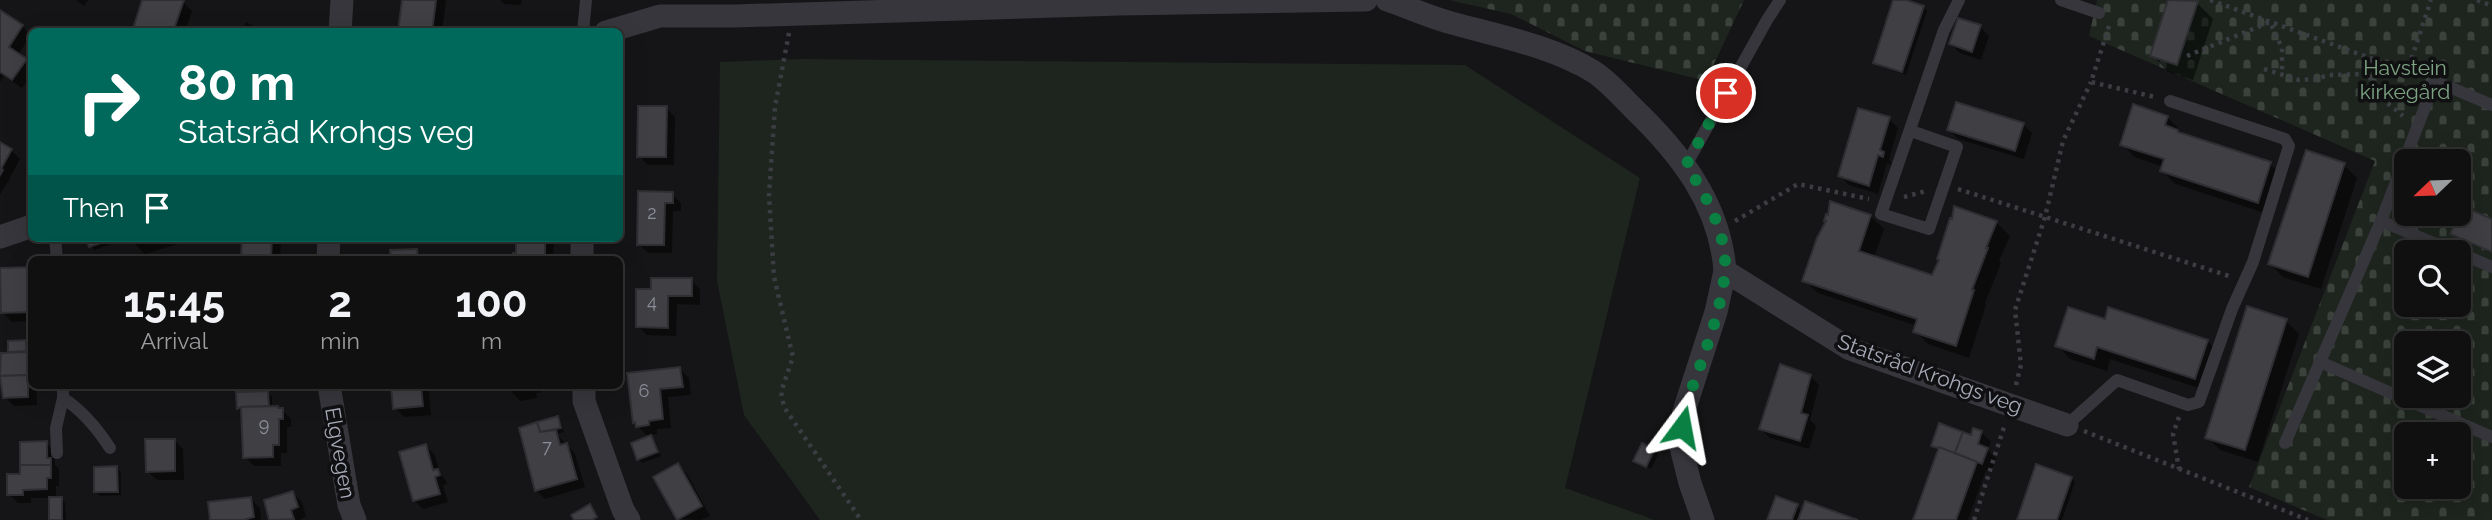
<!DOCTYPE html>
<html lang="en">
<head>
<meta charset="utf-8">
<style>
  :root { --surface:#101011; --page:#1e1e1f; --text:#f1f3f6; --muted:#9c9d9f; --line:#303031 }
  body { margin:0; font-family:Raleway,sans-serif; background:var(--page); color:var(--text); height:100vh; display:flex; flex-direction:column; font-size:26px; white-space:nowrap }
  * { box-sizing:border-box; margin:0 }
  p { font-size:23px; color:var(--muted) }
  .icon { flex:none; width:38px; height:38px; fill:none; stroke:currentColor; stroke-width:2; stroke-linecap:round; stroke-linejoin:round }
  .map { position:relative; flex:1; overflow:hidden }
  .sheet { position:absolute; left:28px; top:256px; width:595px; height:133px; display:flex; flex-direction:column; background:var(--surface); border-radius:10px; box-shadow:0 7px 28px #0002,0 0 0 2px var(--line) }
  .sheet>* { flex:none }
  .hud { position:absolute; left:28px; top:28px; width:595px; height:214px; border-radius:10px; box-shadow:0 7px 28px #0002,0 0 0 2px var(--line); background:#00695c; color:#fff; overflow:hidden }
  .needle { width:46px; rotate:247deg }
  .buttons { position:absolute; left:2394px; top:149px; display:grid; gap:14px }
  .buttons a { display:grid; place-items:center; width:77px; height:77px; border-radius:10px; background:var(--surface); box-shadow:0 7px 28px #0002,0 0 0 2px var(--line); font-size:35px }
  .pin { position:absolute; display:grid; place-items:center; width:60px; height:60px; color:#fff; margin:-30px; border:4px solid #fff; border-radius:50%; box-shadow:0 2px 7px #0007 }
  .me { position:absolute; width:77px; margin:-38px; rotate:13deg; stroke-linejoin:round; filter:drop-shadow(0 0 5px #0008) }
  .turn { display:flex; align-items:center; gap:24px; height:147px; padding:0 35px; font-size:32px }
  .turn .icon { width:91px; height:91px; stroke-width:2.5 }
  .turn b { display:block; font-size:49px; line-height:60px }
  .then { display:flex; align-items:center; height:66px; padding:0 35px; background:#0003; gap:14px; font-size:26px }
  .eta { display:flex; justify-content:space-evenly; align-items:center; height:119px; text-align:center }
  .eta b { font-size:42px; font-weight:700; line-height:49px }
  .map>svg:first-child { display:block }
  .green { fill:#1d251e }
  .cemetery { fill:url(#cemetery-stones); fill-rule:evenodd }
  .shadow { fill:#0007 }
  .building { fill:#3f3f44; stroke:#2f2f33; stroke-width:2 }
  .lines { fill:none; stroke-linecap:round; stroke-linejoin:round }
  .path { stroke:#3c3d43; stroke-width:4.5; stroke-dasharray:3.5 5; stroke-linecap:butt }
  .lane { stroke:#36363c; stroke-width:12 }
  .street { stroke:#36363c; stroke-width:23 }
  .route { stroke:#0b8043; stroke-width:12; stroke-dasharray:0 21.6 }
  .labels { text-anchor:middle; stroke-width:7; stroke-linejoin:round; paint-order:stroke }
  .number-label { font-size:18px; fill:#8c8f9a }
  .park-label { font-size:21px; fill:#7da382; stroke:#101012 }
  .street-label { font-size:21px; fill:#a6aab7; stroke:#101012 }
</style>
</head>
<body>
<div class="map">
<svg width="2492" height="520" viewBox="0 0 2492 520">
  <defs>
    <pattern id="cemetery-stones" width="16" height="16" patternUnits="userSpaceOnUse" patternTransform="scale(1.75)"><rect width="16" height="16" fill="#1d251e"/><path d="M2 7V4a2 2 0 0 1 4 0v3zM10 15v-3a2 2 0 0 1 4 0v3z" fill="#3b423c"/></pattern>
  </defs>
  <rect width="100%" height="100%" fill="#151517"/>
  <!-- green -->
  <path class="green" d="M801 59 1465 65 1640 178 1565 488 1655 520H820L744 415 717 281 720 62Z"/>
  <!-- cemetery -->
  <g class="cemetery">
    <path d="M1449 0H1744L1706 81 1585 51 1511 14Z"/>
    <path d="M2097 0H2492V520H2327L2249 487 2375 161 2089 36ZM2406 161H2459V214H2406ZM2406 252H2459V304H2406ZM2406 343H2459V396H2406ZM2406 434H2459V486H2406Z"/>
  </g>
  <!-- shadow -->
  <g class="shadow">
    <path d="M76 0H88L84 6Z"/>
    <path d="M144 0 183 2 192 11 185 32H142L136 26Z"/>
    <path d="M404 0H446L442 32H399Z"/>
    <path d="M500 0H522L521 5 504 4Z"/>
    <path d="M1895 0 1923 7 1927 11 1906 75 1879 66 1875 62Z"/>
    <path d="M2170 0H2189L2197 3 2213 19 2193 80 2168 72 2152 55Z"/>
    <path d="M0 12 22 26 31 35 18 55 32 66V73L22 88 4 76 0 82Z"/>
    <path d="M246 22 257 28 255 32H245L243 29Z"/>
    <path d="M1980 27 1989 36 1981 60 1960 53 1951 44Z"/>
    <path d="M666 108 675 117 674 165H648L639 156Z"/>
    <path d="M2167 117 2180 130 2179 133 2270 164 2283 177 2271 215 2175 184 2162 170 2163 167 2135 157 2122 144Z"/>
    <path d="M1889 119 1898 128 1889 159 1892 165 1887 163 1878 194 1849 185 1840 176Z"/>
    <path d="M2023 124 2032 133 2024 159 1958 139 1949 130Z"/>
    <path d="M0 144 11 150 20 159 9 179 10 182 8 181 0 195Z"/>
    <path d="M2344 165 2357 178 2321 289 2283 277 2270 264Z"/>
    <path d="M640 193 672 194 681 203V211H673L672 253H648L639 244Z"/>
    <path d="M1956 209 1997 223 2010 236 1999 261 2001 263 1985 303 1986 305 1969 358 1928 344 1915 331 1917 326 1818 293 1804 280 1870 216 1884 229 1874 258 1932 277 1941 260Z"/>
    <path d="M2492 221V253L2457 238 2452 234Z"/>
    <path d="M88 238H116L118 242 94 250Z"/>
    <path d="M133 238H178L180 243 145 254 136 245Z"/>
    <path d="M244 238H281L280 259H243Z"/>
    <path d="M517 238H554L553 259H514L517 255Z"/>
    <path d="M32 270V321L12 322 3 313Z"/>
    <path d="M691 280 700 289V305L677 304 676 336 647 335 638 326 653 291Z"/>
    <path d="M2106 321 2207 341 2220 354 2208 391 2110 359 2107 371 2070 359 2057 345Z"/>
    <path d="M2286 321 2299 334 2258 462 2220 450 2207 437Z"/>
    <path d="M25 342 29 346 32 385H36L37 405 14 406 5 397 4 390 0 385V368H4L13 354 10 351Z"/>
    <path d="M680 369 689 378 691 395 668 397 671 428 657 429V434L646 435 634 422 629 374Z"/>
    <path d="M1810 376 1819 385 1810 420 1816 426 1809 449 1770 438 1761 429Z"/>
    <path d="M393 385H428L431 415 404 417 395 408Z"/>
    <path d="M510 385H541L542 392 536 393 537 398 520 401 511 391Z"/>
    <path d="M268 393 272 397V408L282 410 291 419V427H287V453H281V466H254L245 457 243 413 238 408Z"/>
    <path d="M557 418 561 422 564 432 557 434 575 454 585 487 545 499 536 490 521 429Z"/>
    <path d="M1974 430 1982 433 1991 442 1988 450 1996 458 1991 472 1986 470 1968 520H1915L1939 452 1933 445 1972 437Z"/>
    <path d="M651 437 655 442 661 456 642 463 638 459Z"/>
    <path d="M174 440 183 449 184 480H157L147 471Z"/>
    <path d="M46 443 55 452V465L59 469V486H56V499H61L65 503 66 520H51V498H31V503H18L9 494Z"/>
    <path d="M426 446 435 455 440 474 446 480 447 484 443 485 448 502 423 509 414 500Z"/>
    <path d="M1654 450 1658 455 1651 469 1636 460Z"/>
    <path d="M678 465 687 474 710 516 701 520 678 519Z"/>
    <path d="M116 468 121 472V495L100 496 96 492Z"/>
    <path d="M2071 478 2075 482 2062 520H2019Z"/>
    <path d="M293 493 302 502 306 516 300 520H271L266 501Z"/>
    <path d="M251 499 260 508 261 520H211Z"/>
    <path d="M1797 506 1803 512 1853 520H1769Z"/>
  </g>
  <!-- building -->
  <g class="building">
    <path d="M142 0H184L173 32H149L134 26Z"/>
    <path d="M402 0H436L432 32H398Z"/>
    <path d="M1893 0H1906L1924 6 1902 72 1873 63Z"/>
    <path d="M2168 0 2198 1 2177 65 2150 56Z"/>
    <path d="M0 10 23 25 9 47 27 59 12 80 0 72Z"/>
    <path d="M1958 18 1981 25 1972 52 1949 44Z"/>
    <path d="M1956 102 2024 123 2015 151 1947 130Z"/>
    <path d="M2133 104 2168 116 2165 125 2178 130V132L2271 162 2258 203 2160 171 2164 159 2120 145Z"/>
    <path d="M638 106H667L666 157H637Z"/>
    <path d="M1858 108 1890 117 1880 150 1884 152 1883 157 1878 155 1869 186 1838 176Z"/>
    <path d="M0 142 12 149 1 169 3 170 0 175Z"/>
    <path d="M2306 150 2345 163 2308 277 2268 264Z"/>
    <path d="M638 191 673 192V203H665L664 245H637Z"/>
    <path d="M1830 201 1871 215 1859 251 1932 275 1939 260 1937 259 1950 218 1952 219 1954 206 1997 221 1986 248H1988L1972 290H1974L1956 346 1913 332 1917 319 1802 281 1817 238 1826 221H1824L1826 214 1828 215Z"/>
    <path d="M2462 206 2492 219V252L2450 234Z"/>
    <path d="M86 238H115L89 247Z"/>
    <path d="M242 238H272L271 259H241Z"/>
    <path d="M516 238H545V259H513V253H516Z"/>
    <path d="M417 249 418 259H391L390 250Z"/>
    <path d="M32 267V312L1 313 0 268Z"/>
    <path d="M651 278H692V296H668V328L636 327V289H651Z"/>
    <path d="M2247 306 2287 319 2245 450 2205 438Z"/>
    <path d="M2068 307 2105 319 2108 307 2208 340 2195 379 2097 347 2094 359 2055 346Z"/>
    <path d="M26 340V351L8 352V341Z"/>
    <path d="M27 352 28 375 0 376 1 353Z"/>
    <path d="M1780 364 1811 375 1801 413 1808 415 1800 441 1759 429Z"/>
    <path d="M680 367 683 387 660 389 663 419 649 421V425L636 427 635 422 633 423 627 373Z"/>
    <path d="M28 375V397L3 398 0 376Z"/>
    <path d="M391 385H421L423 406 393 409Z"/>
    <path d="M268 391 269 406 241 407 237 409 236 392Z"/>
    <path d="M278 406V408H283V419H279V445H273V457L243 458 241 407Z"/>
    <path d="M558 416 561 428 540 432 537 422Z"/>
    <path d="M537 422 540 432 556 430 560 445 567 443 577 479 535 491 519 428Z"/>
    <path d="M1939 423 1963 432 1955 453 1931 446Z"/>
    <path d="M1973 428 1982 431 1978 444 1988 448 1982 464 1955 453 1963 432 1971 435Z"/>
    <path d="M651 435 658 452 637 460 631 443Z"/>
    <path d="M145 439H175V471L146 472Z"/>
    <path d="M47 441V458H51V465H20V442Z"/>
    <path d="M1642 443 1655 449 1646 467 1633 461Z"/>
    <path d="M426 444 433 470 438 469 440 475 435 477 440 494 413 501 399 452Z"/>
    <path d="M1939 447 1977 462 1956 520H1913Z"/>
    <path d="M678 463 702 506 677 520 653 477Z"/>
    <path d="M2036 464 2072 477 2057 520H2017Z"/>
    <path d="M20 465H51V478H47V489L23 490V495H7V474H20Z"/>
    <path d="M117 466 118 492H94V467Z"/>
    <path d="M293 491 298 507 291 510 294 519 269 520 264 500Z"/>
    <path d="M1776 496 1798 504 1792 520H1767Z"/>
    <rect x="49" y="497" width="13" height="23"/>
    <path d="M251 497 254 517 243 520H210L208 502Z"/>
    <path d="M1805 501 1858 520H1798Z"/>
    <path d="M590 504 597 517 592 520H574L571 515Z"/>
  </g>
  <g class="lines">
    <!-- path -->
    <g class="path">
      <path d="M2210 0 2395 67 2417 72"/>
      <path d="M2477 0 2492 6"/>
      <path d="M2109 26 2091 82 2155 97"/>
      <path d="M789 33 775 107 769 195 774 277 793 357 781 392 784 407 861 520"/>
      <path d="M2187 56 2270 22 2282 48V75"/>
      <path d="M2371 59C2365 95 2381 96 2403 116"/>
      <path d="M2264 69 2299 80 2316 79 2329 75 2369 74"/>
      <path d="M2419 73 2411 60 2431 0"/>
      <path d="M1958 189 2229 276"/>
      <path d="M1904 197 1926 191"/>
      <path d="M1735 221 1798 184 1869 199"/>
      <path d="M2016 385 2021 365 2015 310 2045 217 2063 141 2091 82"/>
      <path d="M2179 417 2173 434 2179 469"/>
      <path d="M2084 431 2308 520"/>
      <path d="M1974 520 2005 424"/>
    </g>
    <!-- lane -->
    <g class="lane">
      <path d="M2061 0 2099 13"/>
      <path d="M583 32 586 0"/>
      <path d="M2492 105 2435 81 2381 221 2320 362 2492 437"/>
      <path d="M1911 131 1957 147 1929 229 1881 214 1944 30 1959 0"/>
      <path d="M1686 165 1767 20 1780 0"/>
      <path d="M2381 221 2455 252"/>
      <path d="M55 238 57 259"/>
      <path d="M2459 253 2492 267"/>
      <path d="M63 398C83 411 97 428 110 448"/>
      <path d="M2067 425 2117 380 2188 405 2199 402 2232 309 2253 262 2289 146 2285 139 2170 101"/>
      <path d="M2285 443 2320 362"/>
      <path d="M57 453 56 428 63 398V385"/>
    </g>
    <!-- street -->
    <g class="street">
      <path d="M1387 0C1407 7 1427 16 1448 22 1494 35 1553 46 1594 72 1608 81 1621 96 1633 108 1680 153 1720 204 1725 271L1850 349 2067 425"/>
      <path d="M340 32 342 0"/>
      <path d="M606 32 660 16H735L1120 4 1366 0"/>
      <path d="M0 237 32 226"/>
      <path d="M328 259 329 238"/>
      <path d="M582 259V238"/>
      <path d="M329 385 349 505 355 520"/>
      <path d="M584 385V401L623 510 629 520"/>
      <path d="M1703 520 1690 483 1680 443 1684 411 1716 312 1725 271"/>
    </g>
  </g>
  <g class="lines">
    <!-- route -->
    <path class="route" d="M1682 427 1684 411C1698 369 1722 314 1725 270 1727 234 1706 194 1686 165L1726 93"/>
  </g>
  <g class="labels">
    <!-- number labels -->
    <g class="number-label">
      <text x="652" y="219">2</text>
      <text x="652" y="308">4</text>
      <text x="644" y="397">6</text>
      <text x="264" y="431">9</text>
      <text x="547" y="453">7</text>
    </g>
    <!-- park labels -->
    <g class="park-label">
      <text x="2405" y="75">Havstein<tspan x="2405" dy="24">kirkegård</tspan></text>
    </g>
    <!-- street labels -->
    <g class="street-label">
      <text transform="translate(1930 374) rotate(20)" y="7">Statsråd Krohgs veg</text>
      <text transform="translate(340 453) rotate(80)" y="7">Elgvegen</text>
    </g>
  </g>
</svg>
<div class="buttons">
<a><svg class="needle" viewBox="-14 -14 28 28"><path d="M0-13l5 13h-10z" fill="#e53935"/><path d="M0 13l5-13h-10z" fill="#9c9d9f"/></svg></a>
<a><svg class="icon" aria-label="search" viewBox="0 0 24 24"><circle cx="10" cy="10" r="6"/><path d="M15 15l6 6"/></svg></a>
<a><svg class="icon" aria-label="layers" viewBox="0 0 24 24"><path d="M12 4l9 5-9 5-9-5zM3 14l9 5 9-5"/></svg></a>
<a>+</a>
</div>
<div class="pin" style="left:1726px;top:93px;background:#d93025"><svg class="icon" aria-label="arrive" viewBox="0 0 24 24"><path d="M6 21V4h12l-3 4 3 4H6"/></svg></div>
<svg class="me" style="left:1682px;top:427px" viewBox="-20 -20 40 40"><path d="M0-17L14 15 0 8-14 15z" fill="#0b8043" stroke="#fff" stroke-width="4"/></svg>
<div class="hud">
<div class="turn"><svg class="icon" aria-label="right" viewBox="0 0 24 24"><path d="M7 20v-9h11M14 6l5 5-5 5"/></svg><div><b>80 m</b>Statsråd Krohgs veg</div></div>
<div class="then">Then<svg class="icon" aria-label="arrive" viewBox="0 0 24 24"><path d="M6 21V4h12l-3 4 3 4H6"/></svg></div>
</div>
<section class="sheet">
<div class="eta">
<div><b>15:45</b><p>Arrival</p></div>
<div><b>2</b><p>min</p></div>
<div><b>100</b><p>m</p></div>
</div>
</section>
</div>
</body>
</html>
